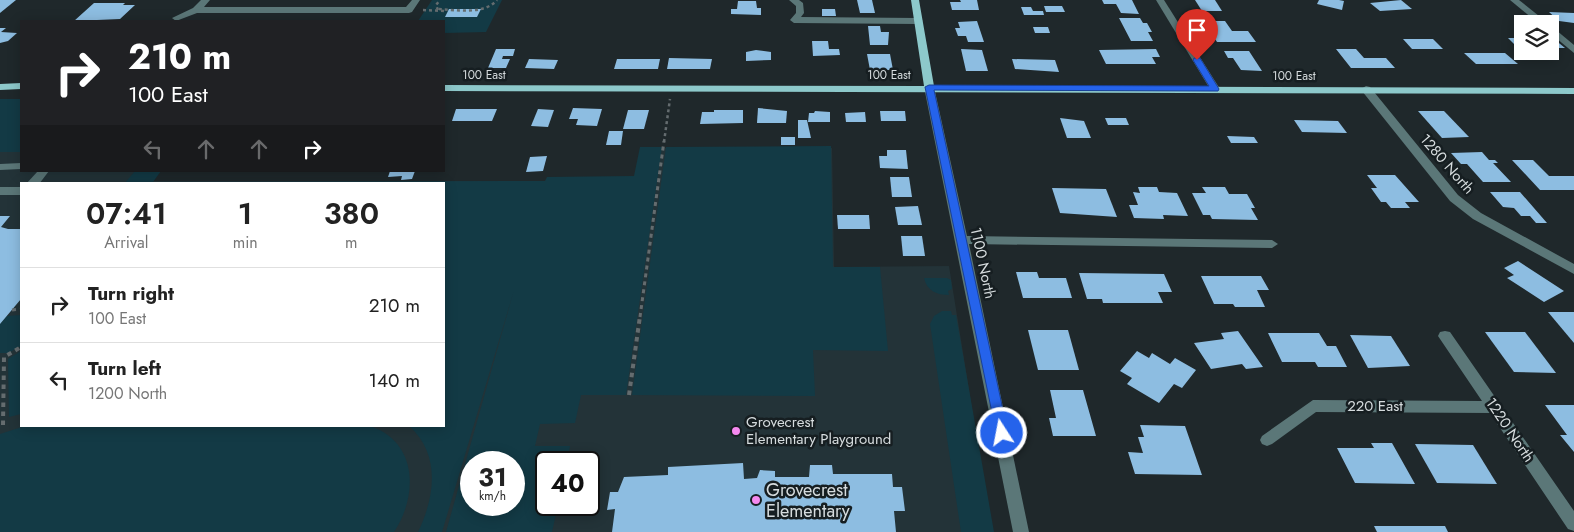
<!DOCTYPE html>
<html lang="en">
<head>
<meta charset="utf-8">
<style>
  :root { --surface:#fff; --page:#f6f6f6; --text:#222; --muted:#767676; --line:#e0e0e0 }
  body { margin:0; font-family:Jost,sans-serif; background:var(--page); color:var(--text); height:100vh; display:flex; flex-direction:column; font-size:19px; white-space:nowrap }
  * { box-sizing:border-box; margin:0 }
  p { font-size:16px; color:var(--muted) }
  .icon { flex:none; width:28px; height:28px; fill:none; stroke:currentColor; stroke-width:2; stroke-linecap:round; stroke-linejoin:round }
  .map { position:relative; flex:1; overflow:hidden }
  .details { position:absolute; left:20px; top:182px; width:425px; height:245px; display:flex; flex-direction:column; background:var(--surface); border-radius:0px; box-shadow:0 2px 12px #0003 }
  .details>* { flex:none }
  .banner { position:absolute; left:20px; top:20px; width:425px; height:152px; border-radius:0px; box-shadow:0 2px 12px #0003; background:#202124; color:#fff; overflow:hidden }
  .fabs { position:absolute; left:1514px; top:15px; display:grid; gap:10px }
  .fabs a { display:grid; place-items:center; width:45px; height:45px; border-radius:0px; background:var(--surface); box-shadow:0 2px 12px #0003; font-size:25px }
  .speed { position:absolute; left:460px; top:451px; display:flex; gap:10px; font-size:25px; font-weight:700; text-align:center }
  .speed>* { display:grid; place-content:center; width:65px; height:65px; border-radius:50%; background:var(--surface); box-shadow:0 2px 12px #0003; line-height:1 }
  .speed small { font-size:12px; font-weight:400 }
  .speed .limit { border:2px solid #111; border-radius:8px; background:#fff; color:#111 }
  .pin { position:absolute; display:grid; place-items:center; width:42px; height:42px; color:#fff; margin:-51px -21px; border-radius:50% 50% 50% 0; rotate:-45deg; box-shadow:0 0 5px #0007 }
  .pin .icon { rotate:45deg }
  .me { position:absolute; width:55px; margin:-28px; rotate:349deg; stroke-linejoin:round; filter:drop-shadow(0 0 4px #0008) }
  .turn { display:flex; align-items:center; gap:18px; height:105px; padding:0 25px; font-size:22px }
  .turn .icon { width:65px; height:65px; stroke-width:2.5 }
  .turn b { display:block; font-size:35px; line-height:42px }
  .lanes { display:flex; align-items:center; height:48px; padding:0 25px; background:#0003; justify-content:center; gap:25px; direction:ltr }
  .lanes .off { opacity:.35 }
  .eta { display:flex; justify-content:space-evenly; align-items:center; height:85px; text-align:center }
  .eta b { font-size:30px; font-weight:600; line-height:35px }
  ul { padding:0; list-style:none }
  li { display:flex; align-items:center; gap:15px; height:75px; padding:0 25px; border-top:1px solid var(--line) }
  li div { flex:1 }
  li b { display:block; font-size:19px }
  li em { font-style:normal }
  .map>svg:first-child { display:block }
  .built { fill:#233338; fill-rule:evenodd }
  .green { fill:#133a45; fill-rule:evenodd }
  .building { fill:#8dbde1 }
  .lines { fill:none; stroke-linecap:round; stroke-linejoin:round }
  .path-far2 { stroke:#646c6f; stroke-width:2.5; stroke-dasharray:3 3; stroke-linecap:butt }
  .path-far1 { stroke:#646c6f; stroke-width:3; stroke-dasharray:4 4; stroke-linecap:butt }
  .path { stroke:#646c6f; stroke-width:4; stroke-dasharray:4.5 4.5; stroke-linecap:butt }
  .minor { fill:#5b7778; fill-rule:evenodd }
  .major { fill:#8dc9cb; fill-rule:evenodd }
  .route { fill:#2563eb; stroke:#184099 }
  .poi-dot { fill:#f589ef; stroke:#161e21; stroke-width:2 }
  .labels { text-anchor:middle; stroke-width:5; stroke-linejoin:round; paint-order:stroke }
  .far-street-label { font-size:12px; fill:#d6dcde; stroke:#161e21 }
  .street-label { font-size:15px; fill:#d6dcde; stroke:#161e21 }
  .poi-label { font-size:15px; fill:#d6dcde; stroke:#161e21; text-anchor:start }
  .near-poi-label { font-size:18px; fill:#d6dcde; stroke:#161e21; text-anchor:start }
</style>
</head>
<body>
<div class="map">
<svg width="1574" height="532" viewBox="0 0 1574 532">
  <rect width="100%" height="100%" fill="#1f282b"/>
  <!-- built -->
  <path class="built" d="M0 100H21V171H160L153 181H543L642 202 652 148H832L834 267 949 266 992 532H0ZM21 184H444V426H21ZM471 462H514V505H471ZM546 462H589V505H546Z"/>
  <!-- green -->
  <g class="green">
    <path d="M432 0H502L486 32 444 33V21H418Z"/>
    <rect x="0" y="99" width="21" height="53"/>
    <path d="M831 146 833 267H880L888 351 813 350 815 396 632 395 666 147Z"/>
    <path d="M640 147H662L626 395H581L575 423 540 424 535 446H570L567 462H546V505H558L552 532H446L514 290 442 532H418C435 497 441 454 409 426H444V184H124L135 171H161L153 182 545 181 547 177 634 176ZM471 462H514V505H471Z"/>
    <path d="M924 278H947L951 280 952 289 948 291 949 295C937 295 927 291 924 278Z"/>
    <path d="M942 311H951L952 315H956L994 532H961L930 324 934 316Z"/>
    <path d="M21 315V346L8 353H0V324L7 316Z"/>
    <path d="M21 351V414L9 417 8 359Z"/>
    <path d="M25 426H370C418 442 418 496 394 532H0V434Z"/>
  </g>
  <!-- building -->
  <g class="building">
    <path d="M0 0H16L0 13Z"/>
    <path d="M857 0H872L875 13H860Z"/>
    <path d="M960 0H977L979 10H952L950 2H961Z"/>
    <path d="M1102 0H1132L1139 14 1121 13 1116 4H1104Z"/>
    <path d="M1195 0H1215L1222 11H1202Z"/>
    <path d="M1319 0H1339L1344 1 1342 10 1317 4Z"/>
    <path d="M1401 0 1412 9 1380 11 1370 3Z"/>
    <path d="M738 1H756L757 8H761V15L731 14V9H737Z"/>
    <path d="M94 3H125L123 5H135L120 19 74 21Z"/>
    <path d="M1044 6H1062L1065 12H1046Z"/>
    <path d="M1021 7H1031L1033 11H1043L1044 15H1024Z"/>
    <path d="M449 9H481L477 17H445Z"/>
    <path d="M822 9H835L836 16H822Z"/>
    <path d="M1549 12 1574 13V23L1559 21Z"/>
    <path d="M1119 18H1140L1143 23H1147L1152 32H1148L1153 41H1131Z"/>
    <path d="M977 21 984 42H968L966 36H958L955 28H960L958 22Z"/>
    <path d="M1203 21H1225L1232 31H1248L1256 42H1217Z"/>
    <path d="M868 26H880L881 32H889L888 45H870Z"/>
    <path d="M1033 27H1048L1050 33H1035Z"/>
    <path d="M0 28H6L1 32 17 33 8 41 0 43Z"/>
    <path d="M1508 38H1522V48H1518Z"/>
    <path d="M1550 38 1554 39 1565 48H1550Z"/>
    <path d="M1403 39H1433L1443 49H1412Z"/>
    <path d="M812 41H828L829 49H839L840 55 813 56Z"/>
    <path d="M496 49H515L513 56H503L502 59H510L506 68H488Z"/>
    <path d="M961 49 982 50 988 71H966Z"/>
    <path d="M1156 49 1160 57H1152L1156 64H1106L1099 50Z"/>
    <path d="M1336 49H1356L1364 58H1386L1395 68H1351Z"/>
    <path d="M756 50 771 52V60L746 61V52Z"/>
    <path d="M1224 51H1249L1262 71 1241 70 1233 58H1228Z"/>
    <path d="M1464 53H1505L1518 64H1476Z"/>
    <path d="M867 54H890L893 70H870Z"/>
    <path d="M669 58 712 59 710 69H667Z"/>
    <path d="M529 59 558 60 554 69 525 68Z"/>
    <path d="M617 59H660L658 69H614Z"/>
    <path d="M1012 59 1055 60 1059 72 1015 69Z"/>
    <path d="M573 108 602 109 597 126 576 125 578 119H569Z"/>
    <path d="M758 108 787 111 786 123H757Z"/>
    <path d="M456 109H497L492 121H452Z"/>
    <path d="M538 109 554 110 548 127 531 126Z"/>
    <path d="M628 110H649L644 129H623Z"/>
    <path d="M714 110H743V123L700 124 702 112H714Z"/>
    <path d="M815 111 830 112V122H808L809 113H814Z"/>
    <path d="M880 111H905L906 121H881Z"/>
    <path d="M1418 111H1444L1469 137 1442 138Z"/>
    <path d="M865 112 866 122H846L845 113Z"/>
    <path d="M1060 118 1084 121 1091 138H1067Z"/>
    <path d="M1105 118H1126L1129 125H1108Z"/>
    <path d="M798 120H807L811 138H798Z"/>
    <path d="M1294 120 1338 121 1347 133 1302 132Z"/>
    <path d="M609 131H623L621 145H606Z"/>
    <path d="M1227 136 1254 137 1258 143H1231Z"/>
    <rect x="781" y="137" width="14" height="8"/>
    <path d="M887 150H906L908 169 880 168 879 156H887Z"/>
    <path d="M1482 152 1489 160H1495L1498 163H1493L1511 182H1483L1467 164H1461L1451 153Z"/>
    <path d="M547 156 543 171 526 172 530 157Z"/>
    <path d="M1512 160H1533L1549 176H1574V190H1540Z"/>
    <path d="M390 171H415L412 179 401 180 402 176 388 177Z"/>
    <path d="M1367 175H1395L1419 202H1405L1410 208H1391L1386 202H1381L1371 188H1377Z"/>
    <path d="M890 177H909L912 197H892Z"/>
    <path d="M1138 187H1157L1159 192 1177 193 1188 216 1163 215 1164 219 1134 218 1129 205H1138L1133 192 1140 193Z"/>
    <path d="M1202 187H1225L1229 194H1247L1255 208H1251L1258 220 1212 219 1210 215H1203L1192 193H1206Z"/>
    <path d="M1052 188 1106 189 1117 217 1060 213Z"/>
    <path d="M1490 192H1520L1547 223H1536L1530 216H1521L1514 208 1503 207Z"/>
    <path d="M918 206 922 225H898L895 207Z"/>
    <path d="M837 215H869L870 229H838Z"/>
    <path d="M0 216H10L1 227 8 229H21V299L0 324Z"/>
    <path d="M901 236H922L925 256H903Z"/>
    <path d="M1518 261 1564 291 1544 302 1507 278 1514 275 1504 268Z"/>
    <path d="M1016 272H1037L1039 278H1066L1072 298H1023Z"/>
    <path d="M1079 273 1164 274 1172 292H1158L1163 303H1103L1102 299H1087Z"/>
    <path d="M1201 276H1261L1269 290H1257L1265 307H1235L1233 304H1214Z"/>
    <path d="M1548 312H1574V343Z"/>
    <path d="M1028 330H1068L1079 370H1038Z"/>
    <path d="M1238 331 1263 367 1246 369 1242 364 1211 369 1194 343 1224 339 1221 333Z"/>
    <path d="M1485 332H1525L1556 373 1514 372Z"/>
    <path d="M1268 333H1319L1327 346H1336L1347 367H1318L1315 362H1282Z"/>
    <path d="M1350 335 1391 336 1410 366 1368 368Z"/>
    <path d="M1137 351 1149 358 1152 353 1170 364 1175 358 1196 370 1182 388 1174 384 1159 403 1127 384 1132 378 1120 371Z"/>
    <path d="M1050 390H1083L1096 436H1053L1049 418H1056Z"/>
    <path d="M1545 405H1574V452L1560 435H1567Z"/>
    <path d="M1140 425 1185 426 1202 475 1135 474 1128 452 1143 453 1138 437H1144Z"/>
    <path d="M1371 443H1392L1415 484 1355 483 1337 448H1374Z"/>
    <path d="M1415 444 1473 445 1497 484 1437 483Z"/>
    <path d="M743 463 744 479 757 478 760 470 775 471V477H809L810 465H832L833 474H892L893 487H902L905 511H894L896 532H612L615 509 607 510 610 492H618L624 477 668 475V467Z"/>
    <path d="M1374 526H1445L1448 532H1377Z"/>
  </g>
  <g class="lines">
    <!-- path-far2 -->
    <g class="path-far2">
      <path d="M439 9C457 10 484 15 497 0"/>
      <path d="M423 10 446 11"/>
      <path d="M438 10 436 5 440 0"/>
      <path d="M664 142 670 99"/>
    </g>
    <!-- path-far1 -->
    <g class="path-far1">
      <path d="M12 310 21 309"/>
      <path d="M640 317 664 141"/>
    </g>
    <!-- path -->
    <g class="path">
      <path d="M629 395 640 316"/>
      <path d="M3 425 4 357 21 347"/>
    </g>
    <!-- minor -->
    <g class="minor">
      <path d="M201 0H210L204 7H406L412 0H420L412 12 409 13H197L176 21 172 18 193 8Z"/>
      <path d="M789 0H799L803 3 804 13 801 17 918 18 923 21 918 24 794 23 790 20 796 13V6Z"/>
      <path d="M1156 0H1164L1220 89 1219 91 1215 92 1210 89Z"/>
      <path d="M1510 0H1519L1549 24H1539Z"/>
      <path d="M1550 25 1574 45V53L1550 33Z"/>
      <path d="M929 84 934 87 967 236 1272 240 1278 244 1272 248 969 244 1029 532H1013L924 87Z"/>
      <path d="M1366 86 1370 87 1458 195 1481 213 1574 264V274L1473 219 1450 201 1362 91 1361 89Z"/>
      <path d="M21 163V169L0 170V164Z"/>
      <path d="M38 171H49L39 184H26Z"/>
      <rect x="0" y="187" width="21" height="8"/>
      <path d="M1445 331 1450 332 1574 511V531L1568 529 1490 413 1316 412 1272 444 1267 446 1262 444 1260 440 1262 436 1313 400 1482 401 1438 336 1440 332Z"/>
    </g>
    <!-- major -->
    <g class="major">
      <path d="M911 0H919L934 86 1574 88V94L444 91V85L924 86Z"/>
      <path d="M21 83V89L0 90V84Z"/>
    </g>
  </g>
  <!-- route -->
  <path class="route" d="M1194 58H1200L1219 89 1218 91 934 90 1008 433 1006 437H997L925 87 929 85 1209 86 1193 60Z"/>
  <!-- markers -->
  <g class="poi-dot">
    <circle cx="736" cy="431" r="5"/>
    <circle cx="756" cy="500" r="5"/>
  </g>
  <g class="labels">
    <!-- far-street labels -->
    <g class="far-street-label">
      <text x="484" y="79">100 East</text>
      <text x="889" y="79">100 East</text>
      <text x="1294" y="80">100 East</text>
    </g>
    <!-- street labels -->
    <g class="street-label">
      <text transform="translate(1447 164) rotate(49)" y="5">1280 North</text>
      <text transform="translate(983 263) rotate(78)" y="5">1100 North</text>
      <text x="1375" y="411">220 East</text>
      <text transform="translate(1510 430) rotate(56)" y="5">1220 North</text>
    </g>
    <!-- poi labels -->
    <g class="poi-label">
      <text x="746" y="427">Grovecrest<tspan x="746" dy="17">Elementary Playground</tspan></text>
    </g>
    <!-- near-poi labels -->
    <g class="near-poi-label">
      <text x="766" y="496">Grovecrest<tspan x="766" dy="21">Elementary</tspan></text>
    </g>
  </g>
</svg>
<div class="fabs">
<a><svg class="icon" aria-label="layers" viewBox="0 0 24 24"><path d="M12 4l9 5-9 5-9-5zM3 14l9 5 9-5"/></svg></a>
</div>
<div class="speed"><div>31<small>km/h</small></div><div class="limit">40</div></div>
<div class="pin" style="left:1197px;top:60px;background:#d93025"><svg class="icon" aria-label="arrive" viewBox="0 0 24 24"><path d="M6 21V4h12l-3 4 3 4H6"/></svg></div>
<svg class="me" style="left:1002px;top:433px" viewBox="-20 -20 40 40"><circle r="17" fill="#2563eb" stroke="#fff" stroke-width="3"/><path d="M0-11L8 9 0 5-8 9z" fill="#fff"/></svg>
<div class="banner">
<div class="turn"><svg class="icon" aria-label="right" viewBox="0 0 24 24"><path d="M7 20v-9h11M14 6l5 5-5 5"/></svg><div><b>210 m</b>100 East</div></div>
<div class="lanes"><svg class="icon off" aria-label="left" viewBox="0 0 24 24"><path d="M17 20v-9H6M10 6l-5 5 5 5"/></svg><svg class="icon off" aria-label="ahead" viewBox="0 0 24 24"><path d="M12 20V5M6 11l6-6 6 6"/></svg><svg class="icon off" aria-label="ahead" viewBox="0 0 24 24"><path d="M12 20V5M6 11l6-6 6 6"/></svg><svg class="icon" aria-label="right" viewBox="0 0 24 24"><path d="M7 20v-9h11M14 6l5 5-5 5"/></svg></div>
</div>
<section class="details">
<div class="eta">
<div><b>07:41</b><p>Arrival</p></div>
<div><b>1</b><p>min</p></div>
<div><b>380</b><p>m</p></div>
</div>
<ul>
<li><svg class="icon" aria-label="right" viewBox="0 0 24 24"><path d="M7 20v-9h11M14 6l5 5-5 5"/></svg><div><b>Turn right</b><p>100 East</p></div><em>210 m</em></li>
<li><svg class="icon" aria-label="left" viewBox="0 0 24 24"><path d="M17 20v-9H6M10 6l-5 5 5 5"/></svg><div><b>Turn left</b><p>1200 North</p></div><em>140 m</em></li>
</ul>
</section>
</div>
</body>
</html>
